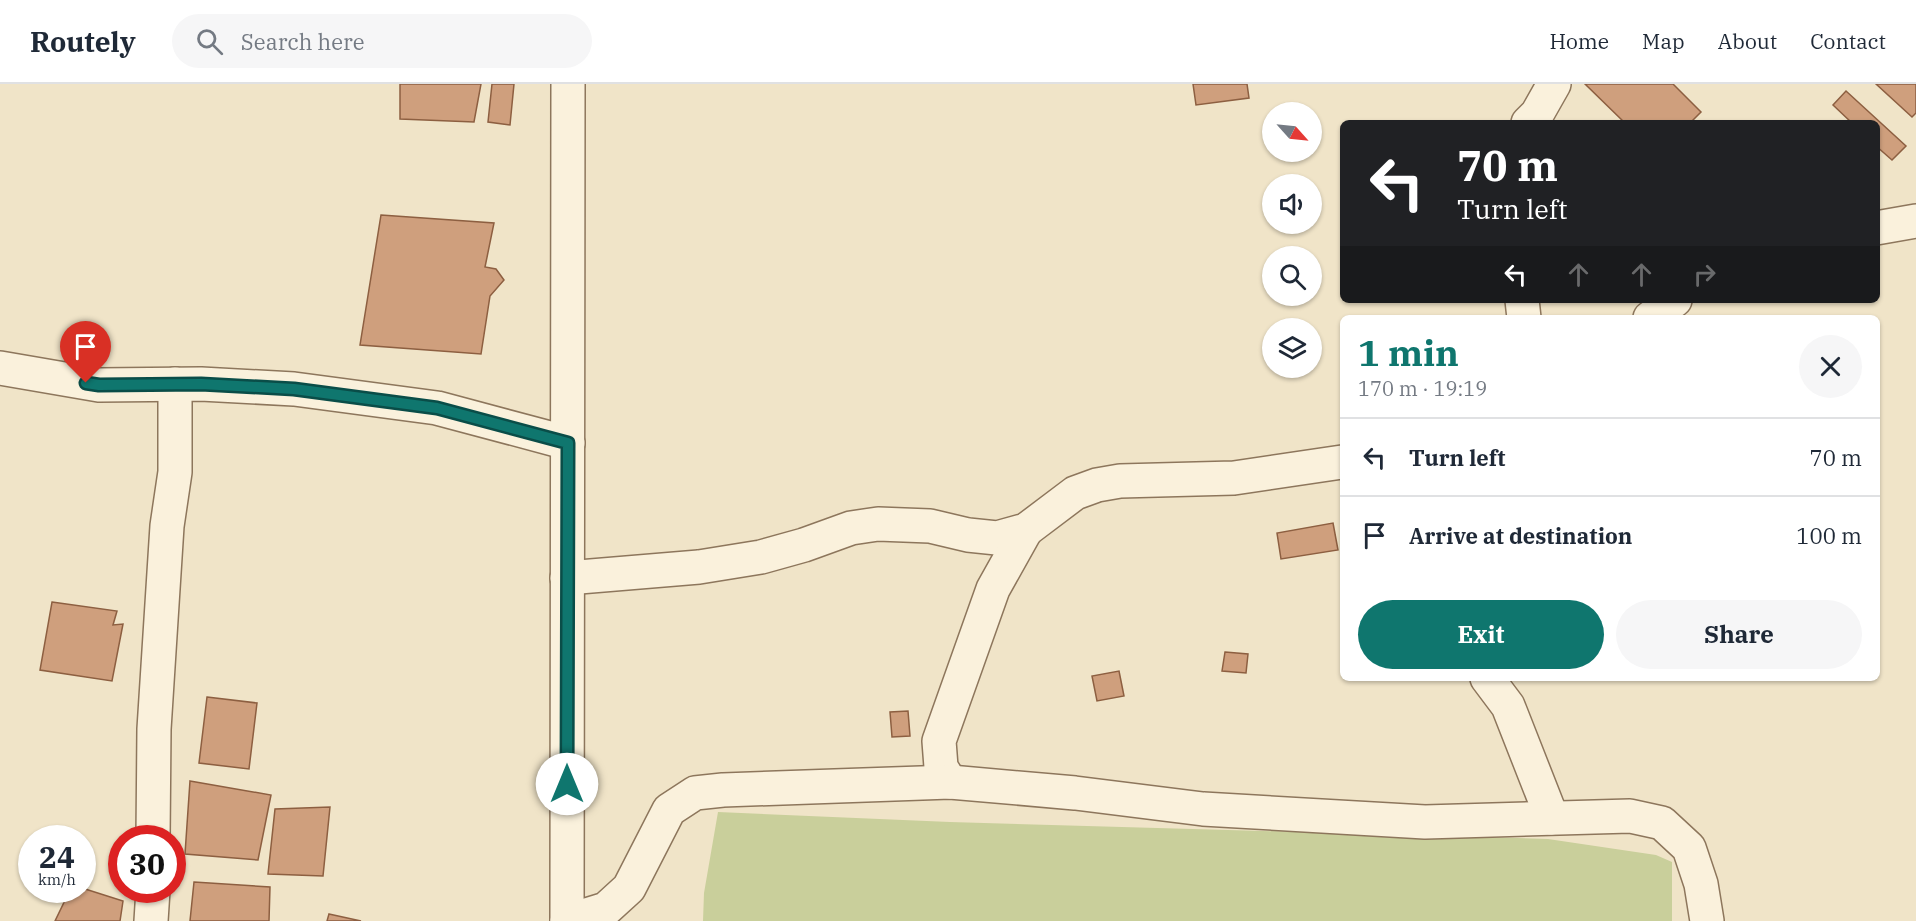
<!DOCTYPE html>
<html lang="en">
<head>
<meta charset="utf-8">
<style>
  :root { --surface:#fff; --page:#f6f6f7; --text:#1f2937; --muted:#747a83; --line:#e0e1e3; --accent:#0f766e }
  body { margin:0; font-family:"IBM Plex Serif",serif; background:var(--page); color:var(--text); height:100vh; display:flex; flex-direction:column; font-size:22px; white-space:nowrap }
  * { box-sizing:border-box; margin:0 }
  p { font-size:20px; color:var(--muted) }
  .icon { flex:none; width:33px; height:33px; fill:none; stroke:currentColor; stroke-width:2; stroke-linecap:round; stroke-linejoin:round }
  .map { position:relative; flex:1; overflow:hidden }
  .panel { position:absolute; left:1340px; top:231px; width:540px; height:366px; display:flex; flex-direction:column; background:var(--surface); border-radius:9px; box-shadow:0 2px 4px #0004 }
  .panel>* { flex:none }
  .top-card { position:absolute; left:1340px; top:36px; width:540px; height:183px; border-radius:9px; box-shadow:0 2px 4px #0004; background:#202124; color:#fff; overflow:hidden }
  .needle { width:39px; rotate:117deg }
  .tools { position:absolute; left:1262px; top:18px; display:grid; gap:12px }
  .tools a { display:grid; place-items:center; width:60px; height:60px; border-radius:50%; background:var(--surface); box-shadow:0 2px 4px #0004; font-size:30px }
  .speed { position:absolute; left:18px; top:741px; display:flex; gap:12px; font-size:30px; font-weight:700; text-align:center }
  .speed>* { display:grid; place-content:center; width:78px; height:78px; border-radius:50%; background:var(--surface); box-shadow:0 2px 4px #0004; line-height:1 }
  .speed small { font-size:15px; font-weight:400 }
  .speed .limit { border:9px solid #d22; background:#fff; color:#111 }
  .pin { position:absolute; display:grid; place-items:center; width:51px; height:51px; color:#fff; margin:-62px -26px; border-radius:50% 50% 50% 0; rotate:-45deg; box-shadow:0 0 6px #0007 }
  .pin .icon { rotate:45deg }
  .me { position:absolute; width:66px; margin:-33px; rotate:0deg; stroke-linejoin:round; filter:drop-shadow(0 0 4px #0008) }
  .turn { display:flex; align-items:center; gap:21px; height:126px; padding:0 18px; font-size:27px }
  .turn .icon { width:78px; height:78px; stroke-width:2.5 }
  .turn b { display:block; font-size:42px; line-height:51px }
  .lanes { display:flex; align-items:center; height:57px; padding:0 18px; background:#0003; justify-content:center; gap:30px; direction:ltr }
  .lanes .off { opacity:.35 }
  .round { display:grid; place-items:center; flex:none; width:63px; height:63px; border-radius:32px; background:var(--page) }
  .head { display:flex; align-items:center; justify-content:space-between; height:102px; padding:0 18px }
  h1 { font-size:36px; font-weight:800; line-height:45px; color:var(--accent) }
  .action { display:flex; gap:12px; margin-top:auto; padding:12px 18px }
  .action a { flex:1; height:69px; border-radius:36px; background:var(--accent); color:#fff; font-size:24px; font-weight:800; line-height:69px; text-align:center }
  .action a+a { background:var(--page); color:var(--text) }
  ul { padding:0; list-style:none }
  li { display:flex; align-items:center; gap:18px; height:78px; padding:0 18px; border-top:2px solid var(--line) }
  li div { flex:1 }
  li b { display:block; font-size:22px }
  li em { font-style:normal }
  header { display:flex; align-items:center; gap:36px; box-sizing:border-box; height:84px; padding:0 30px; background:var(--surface); border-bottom:2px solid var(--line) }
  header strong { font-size:28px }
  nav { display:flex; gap:33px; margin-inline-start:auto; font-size:21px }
  .search { width:420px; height:54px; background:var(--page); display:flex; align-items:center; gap:15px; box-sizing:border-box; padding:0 21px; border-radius:33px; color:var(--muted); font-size:22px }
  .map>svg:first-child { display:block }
  .green { fill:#c9cf9b }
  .building { fill:#cf9f7d; stroke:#8d5f41; stroke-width:1.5 }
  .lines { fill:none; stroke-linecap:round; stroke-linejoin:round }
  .street-casing { stroke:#8d765c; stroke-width:36 }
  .street { stroke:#faf1dc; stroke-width:33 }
  .route-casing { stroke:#0a4d48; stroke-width:15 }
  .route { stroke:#0f766e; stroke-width:10 }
</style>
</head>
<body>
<header>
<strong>Routely</strong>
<div class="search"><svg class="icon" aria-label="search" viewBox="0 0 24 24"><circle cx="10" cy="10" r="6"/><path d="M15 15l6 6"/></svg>Search here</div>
<nav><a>Home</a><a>Map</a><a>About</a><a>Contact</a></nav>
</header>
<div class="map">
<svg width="1916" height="837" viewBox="0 0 1916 837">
  <rect width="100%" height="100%" fill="#f0e4c8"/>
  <!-- green -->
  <path class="green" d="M718 728 950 738 1548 755 1656 771 1672 778V837H703L704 809Z"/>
  <!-- building -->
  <g class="building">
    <path d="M400 0H481L474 38 400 35Z"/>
    <path d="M492 0H514L510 41 488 38Z"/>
    <path d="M1193 0H1247L1249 14 1196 21Z"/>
    <path d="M1585 0H1673L1701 28 1690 39H1625Z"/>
    <path d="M1876 0H1916V29L1912 33Z"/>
    <path d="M1846 7 1906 62 1892 76 1876 62V39H1852L1833 21Z"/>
    <path d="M381 131 494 139 485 183 496 185 504 196 490 212 481 270 360 261Z"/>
    <path d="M1333 439 1338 466 1281 475 1277 449Z"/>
    <path d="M52 518 117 527 113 541 123 540 112 597 40 586Z"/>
    <path d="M1225 568 1248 570 1246 589 1222 587Z"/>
    <path d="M1119 587 1124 612 1097 617 1092 592Z"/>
    <path d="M207 613 257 619 249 685 199 679Z"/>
    <path d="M908 627 910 652 892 653 890 628Z"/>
    <path d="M190 697 271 711 258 776 185 770Z"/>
    <path d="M330 723 323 792 268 790 275 725Z"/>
    <path d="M194 798 270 803 269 837H190Z"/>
    <path d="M82 804 123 817 120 837H55L70 806H82Z"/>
    <path d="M329 830 361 837H327Z"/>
  </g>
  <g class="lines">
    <!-- street casing -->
    <g class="street-casing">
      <g id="street">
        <path d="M1528 39 1537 30 1554 0"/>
        <path d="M1876 144 1916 137"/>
        <path d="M1522 216 1524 234"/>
        <path d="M1650 234 1675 216"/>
        <path d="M0 284 99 301 201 300 294 305 437 324 568 359"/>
        <path d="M567 494 699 483 761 473 804 461 851 444 878 440 930 442 968 451 997 454 1026 446 1075 409 1097 401 1120 397 1234 394 1342 378"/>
        <path d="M1487 594 1508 622 1552 734"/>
        <path d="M950 698 941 683 939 657 993 505 1026 446"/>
        <path d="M153 754 154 645 167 442 175 388V300"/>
        <path d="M151 837 153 806"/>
        <path d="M567 837 606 825 629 804 669 726 695 709 723 706 950 698 1075 709 1203 725 1425 738 1630 732 1662 739 1689 764 1701 800 1707 837"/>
        <path d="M567 837 568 0"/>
      </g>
    </g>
    <!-- street -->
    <use href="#street" class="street"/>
  </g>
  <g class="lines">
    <!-- route casing -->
    <g class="route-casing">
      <path id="route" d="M86 299 99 301 201 300 294 305 437 324 568 359 567 700"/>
    </g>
    <!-- route -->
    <use href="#route" class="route"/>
  </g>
</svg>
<div class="tools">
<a><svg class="needle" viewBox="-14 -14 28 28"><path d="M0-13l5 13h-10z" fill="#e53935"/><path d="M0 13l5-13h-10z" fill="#747a83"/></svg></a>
<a><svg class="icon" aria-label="sound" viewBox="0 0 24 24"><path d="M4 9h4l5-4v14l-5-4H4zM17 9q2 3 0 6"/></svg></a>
<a><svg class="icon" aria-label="search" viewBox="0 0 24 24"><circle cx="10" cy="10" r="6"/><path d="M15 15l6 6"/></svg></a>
<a><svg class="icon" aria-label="layers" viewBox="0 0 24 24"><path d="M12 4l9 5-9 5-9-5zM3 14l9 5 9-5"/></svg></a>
</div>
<div class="speed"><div>24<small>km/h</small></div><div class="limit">30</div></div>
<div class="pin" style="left:86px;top:299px;background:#d93025"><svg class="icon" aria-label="arrive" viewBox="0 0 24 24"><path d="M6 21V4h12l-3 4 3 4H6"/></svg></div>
<svg class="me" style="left:567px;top:700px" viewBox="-20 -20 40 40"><circle r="19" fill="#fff"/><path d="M0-13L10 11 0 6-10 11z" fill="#0f766e"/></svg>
<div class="top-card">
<div class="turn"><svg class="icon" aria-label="left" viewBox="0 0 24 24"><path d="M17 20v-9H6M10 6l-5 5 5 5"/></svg><div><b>70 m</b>Turn left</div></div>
<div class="lanes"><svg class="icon" aria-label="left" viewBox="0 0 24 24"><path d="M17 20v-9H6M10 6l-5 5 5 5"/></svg><svg class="icon off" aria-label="ahead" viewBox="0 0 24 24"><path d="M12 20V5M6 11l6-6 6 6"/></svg><svg class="icon off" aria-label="ahead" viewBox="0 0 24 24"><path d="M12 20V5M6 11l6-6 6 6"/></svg><svg class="icon off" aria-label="right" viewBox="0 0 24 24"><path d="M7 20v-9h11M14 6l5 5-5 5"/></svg></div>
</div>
<section class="panel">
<div class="head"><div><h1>1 min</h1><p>170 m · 19:19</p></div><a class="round"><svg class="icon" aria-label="close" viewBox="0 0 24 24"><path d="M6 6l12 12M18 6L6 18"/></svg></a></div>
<ul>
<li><svg class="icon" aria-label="left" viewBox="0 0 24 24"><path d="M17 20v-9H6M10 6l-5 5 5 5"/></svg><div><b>Turn left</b></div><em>70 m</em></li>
<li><svg class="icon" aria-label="arrive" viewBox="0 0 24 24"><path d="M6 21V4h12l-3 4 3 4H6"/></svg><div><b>Arrive at destination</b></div><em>100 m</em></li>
</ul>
<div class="action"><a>Exit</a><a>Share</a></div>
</section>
</div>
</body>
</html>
